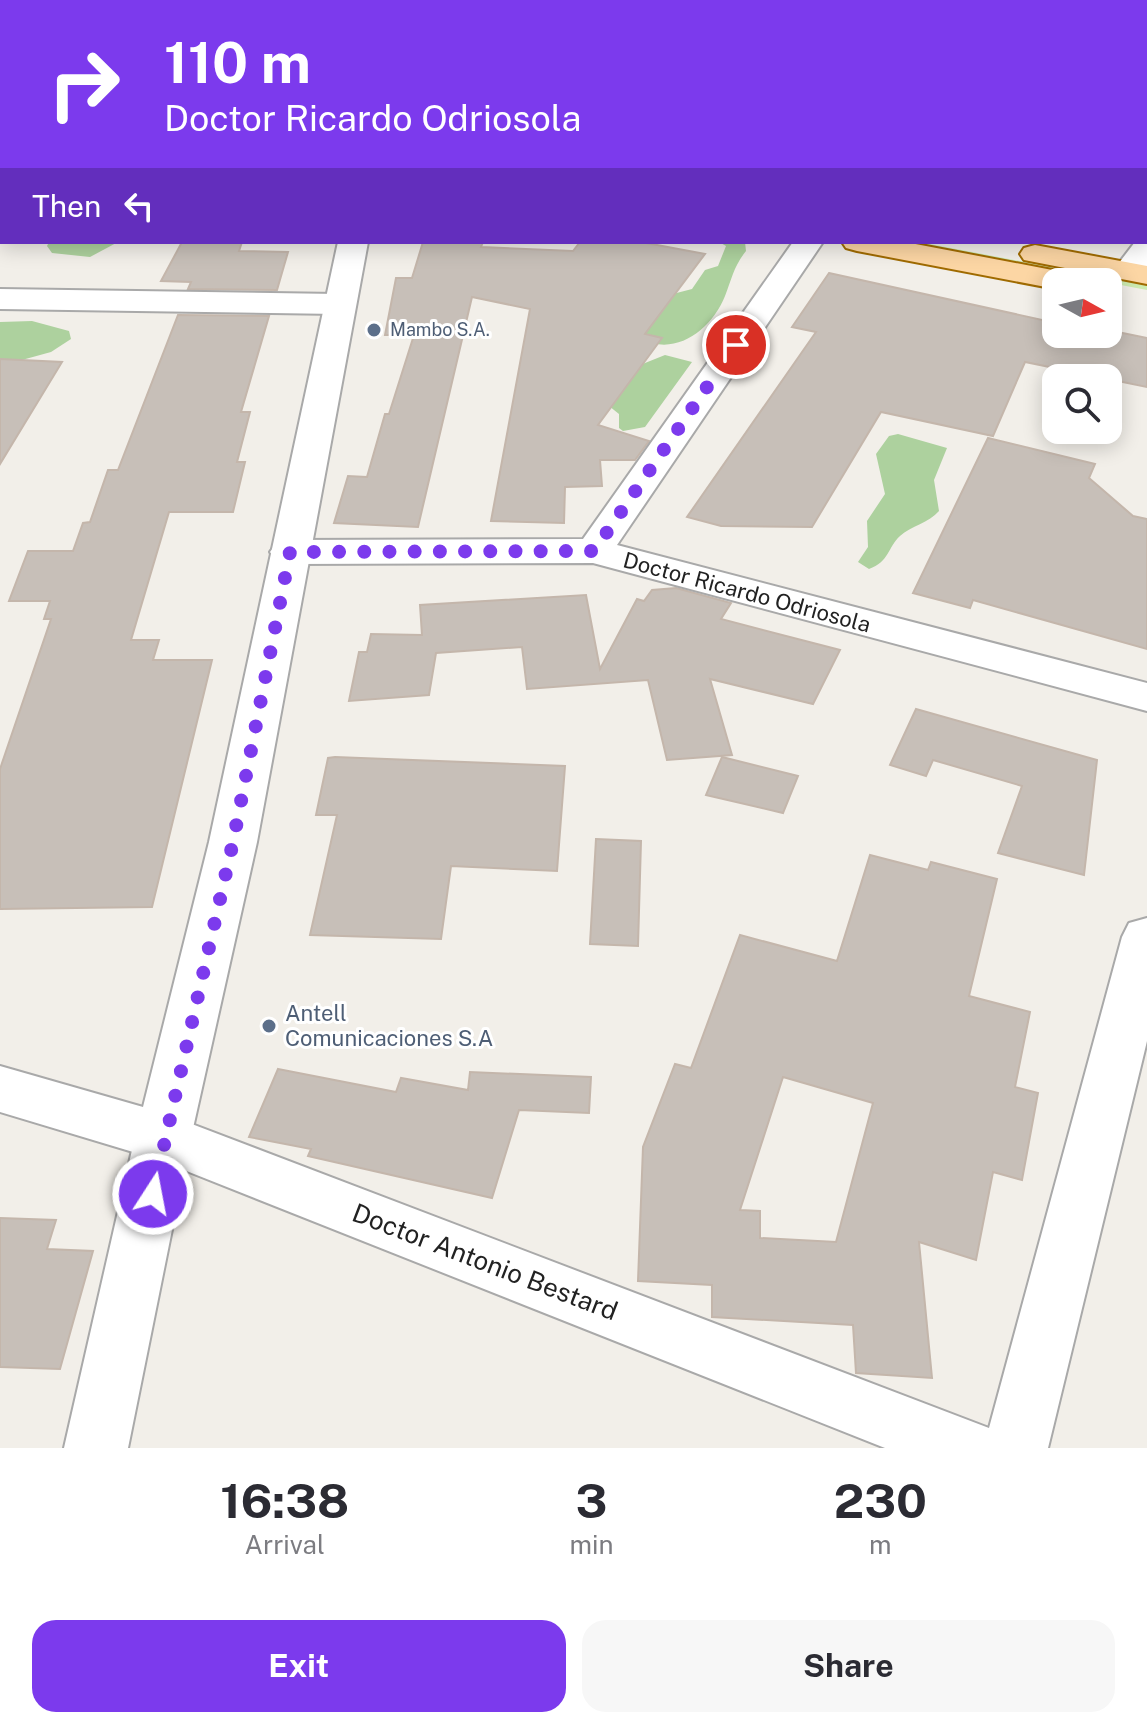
<!DOCTYPE html>
<html lang="en">
<head>
<meta charset="utf-8">
<style>
  :root { --surface:#fff; --page:#f7f7f7; --text:#2b2b33; --muted:#7c7c81; --accent:#7c3aed }
  body { margin:0; font-family:"Public Sans",sans-serif; background:var(--page); color:var(--text); height:100vh; display:flex; flex-direction:column; font-size:30px; white-space:nowrap }
  * { box-sizing:border-box; margin:0 }
  p { font-size:26px; color:var(--muted) }
  .icon { flex:none; width:44px; height:44px; fill:none; stroke:currentColor; stroke-width:2; stroke-linecap:round; stroke-linejoin:round }
  .map { position:relative; height:1448px; overflow:hidden }
  .panel { display:flex; flex-direction:column; background:var(--surface); flex:1 }
  .panel>* { flex:none }
  .guide { position:absolute; left:0px; top:0px; width:1148px; height:244px; box-shadow:0 4px 20px #0003; background:#7c3aed; color:#fff; overflow:hidden }
  .needle { width:52px; rotate:98deg }
  .fabs { position:absolute; left:1042px; top:268px; display:grid; gap:16px }
  .fabs a { display:grid; place-items:center; width:80px; height:80px; border-radius:16px; background:var(--surface); box-shadow:0 4px 20px #0003; font-size:40px }
  .pin { position:absolute; display:grid; place-items:center; width:68px; height:68px; color:#fff; margin:-34px; border:4px solid #fff; border-radius:50%; box-shadow:0 2px 8px #0007 }
  .me { position:absolute; width:88px; margin:-44px; rotate:11deg; stroke-linejoin:round; filter:drop-shadow(0 0 6px #0008) }
  .turn { display:flex; align-items:center; gap:28px; height:168px; padding:0 32px; font-size:36px }
  .turn .icon { width:104px; height:104px; stroke-width:2.5 }
  .turn b { display:block; font-size:56px; line-height:68px }
  .then { display:flex; align-items:center; height:76px; padding:0 32px; background:#0003; gap:16px; font-size:30px }
  .eta { display:flex; justify-content:space-evenly; align-items:center; height:136px; text-align:center }
  .eta b { font-size:48px; font-weight:700; line-height:56px }
  .button { display:flex; gap:16px; margin-top:auto; padding:16px 32px }
  .button a { flex:1; height:92px; border-radius:24px; background:var(--accent); color:#fff; font-size:32px; font-weight:700; line-height:92px; text-align:center }
  .button a+a { background:var(--page); color:var(--text) }
  .map>svg:first-child { display:block }
  .grass { fill:#cdebb0 }
  .forest { fill:#add19e }
  .building { fill:#c7bfb8; stroke:#c4b6ab; stroke-width:2; fill-rule:evenodd }
  .lines { fill:none; stroke-linecap:round; stroke-linejoin:round }
  .minor-casing { stroke:#a9a9a9; stroke-width:4 }
  .tertiary-casing { stroke:#a9a9a9; stroke-width:4 }
  .primary-casing { stroke:#a06b00; stroke-width:4 }
  .minor { fill:#fff; fill-rule:evenodd }
  .tertiary { fill:#fff; fill-rule:evenodd }
  .primary { fill:#fcd6a4; fill-rule:evenodd }
  .route { stroke:#7c3aed; stroke-width:14; stroke-dasharray:0 25.2 }
  .service-dot { fill:#5c6f8a; stroke:#fff; stroke-width:3 }
  .labels { text-anchor:middle; stroke-width:6; stroke-linejoin:round; paint-order:stroke }
  .far-service-label { font-size:18px; fill:#4e5e75; stroke:#fff; text-anchor:start }
  .street-label { font-size:22px; fill:#222; stroke:#fff }
  .service-label { font-size:22px; fill:#4e5e75; stroke:#fff; text-anchor:start }
  .near-street-label { font-size:26px; fill:#222; stroke:#fff }
</style>
</head>
<body>
<div class="map">
<svg width="1147" height="1448" viewBox="0 0 1147 1448">
  <rect width="100%" height="100%" fill="#f2efe9"/>
  <!-- grass -->
  <path class="grass" d="M896 242H919L1147 285V290Z"/>
  <!-- forest -->
  <g class="forest">
    <path d="M49 242H118L90 257 52 253 47 246Z"/>
    <path d="M719 242H745L746 251C734 266 732 278 725 296 712 329 676 357 642 339L665 296 692 289 705 270 718 266 726 246Z"/>
    <path d="M32 321 69 331 71 339 51 352 0 366V322Z"/>
    <path d="M665 355 692 362 645 427 623 431 619 428V414L609 406 640 365Z"/>
    <path d="M898 434 947 448 934 480 939 511C929 523 911 526 900 536 888 547 889 562 869 569L858 562 868 547 867 521 885 494 876 454 889 436Z"/>
  </g>
  <!-- building -->
  <g class="building">
    <path d="M182 242H242L239 251 288 252 277 290 188 289 191 282 161 281Z"/>
    <path d="M423 242H483L481 247 573 251 580 242H641L705 254 645 334 662 338 598 425 649 441 635 460H600L602 486 565 487 564 523 491 521 530 309 472 297 418 527 334 523 348 476 367 477 385 414H389L414 335H385L396 278H412Z"/>
    <path d="M829 273 1056 323V334H1108V330L1147 338V387L1025 362 993 436 881 412 812 527 721 526 687 517 816 332 792 327Z"/>
    <path d="M178 315 269 316 241 412H250L237 462H245L233 512H169L131 640H159L153 660H212L152 907 0 909V769L51 619H44L50 601H9L28 551H73L83 523 90 522 108 470H118Z"/>
    <path d="M0 359 62 362 0 464Z"/>
    <path d="M988 438 1095 464 1089 478 1133 516 1147 519V649L973 600 970 608 913 593Z"/>
    <path d="M676 588 731 603 721 619 840 650 813 704 710 679 732 755 667 760 648 680 527 689 522 647 436 653 429 695 349 701 359 652H367L371 634 422 635 420 605 586 595 600 669 637 599 644 601 652 590Z"/>
    <path d="M916 709 1097 760 1084 875 998 853 1022 786 933 760 926 776 890 765Z"/>
    <path d="M335 757 565 766 557 871 451 866 441 939 310 935 337 815H316L328 758Z"/>
    <path d="M722 757 798 776 783 813 706 795Z"/>
    <path d="M596 839 641 841 638 946 590 944Z"/>
    <path d="M870 855 928 870 931 862 997 879 969 996 1030 1012 1015 1087 1038 1093 1022 1180 993 1172 976 1260 919 1242 932 1378 856 1373 853 1325 712 1317V1285L638 1281 643 1147 675 1064 691 1068 740 935 837 961ZM783 1077 873 1103 836 1242 760 1238V1211L740 1210Z"/>
    <path d="M278 1069 396 1092 401 1078 468 1090 470 1072 591 1077 589 1113 519 1110 492 1198 308 1156 311 1149 249 1137Z"/>
    <path d="M0 1218 56 1220 47 1249 93 1251 60 1369 0 1367Z"/>
  </g>
  <g class="lines">
    <!-- minor casing -->
    <g class="minor-casing">
      <g id="minor">
        <path d="M751 0H786L788 2H753Z"/>
        <rect x="1146" y="48" width="1" height="14"/>
        <path d="M1147 87V104H1146V87Z"/>
        <path d="M1147 238V268L1139 279H1117L1112 272 1135 242H1146Z"/>
        <path d="M793 242H823L617 545 1147 683V711L593 563 290 564 276 560 270 552 276 544 290 540 583 539Z"/>
        <path d="M0 289 338 294 349 297 354 304 349 311 338 314 0 309Z"/>
        <path d="M1147 918V1041L1048 1448H885L184 1170 128 1448H64L135 1137 143 1120 163 1113 989 1428 1122 937 1129 923Z"/>
      </g>
    </g>
    <!-- tertiary casing -->
    <g class="tertiary-casing">
      <g id="tertiary">
        <path d="M604 0H628L602 2Z"/>
        <path d="M338 242H368L257 842 191 1137 183 1154 163 1161 0 1112V1066L143 1107 209 842Z"/>
      </g>
    </g>
    <!-- primary casing -->
    <g class="primary-casing">
      <g id="primary">
        <path d="M0 70 2 71V87L0 86Z"/>
        <path d="M842 242H905L1068 273 1079 275 1084 282H1056V289L857 251 846 248Z"/>
        <path d="M1035 245 1147 266V284L1024 260 1020 254 1024 248Z"/>
      </g>
    </g>
    <!-- minor -->
    <use href="#minor" class="minor"/>
    <!-- tertiary -->
    <use href="#tertiary" class="tertiary"/>
    <!-- primary -->
    <use href="#primary" class="primary"/>
  </g>
  <g class="lines">
    <!-- route -->
    <path class="route" d="M153 1194 233 842 290 552 594 551 736 345"/>
  </g>
  <!-- markers -->
  <g class="service-dot">
    <circle cx="374" cy="330" r="8"/>
    <circle cx="269" cy="1026" r="8"/>
  </g>
  <g class="labels">
    <!-- far-service labels -->
    <g class="far-service-label">
      <text x="390" y="336">Mambo S.A.</text>
    </g>
    <!-- street labels -->
    <g class="street-label">
      <text transform="translate(747 592) rotate(15)" y="8">Doctor Ricardo Odriosola</text>
    </g>
    <!-- service labels -->
    <g class="service-label">
      <text x="285" y="1021">Antell<tspan x="285" dy="25">Comunicaciones S.A</tspan></text>
    </g>
    <!-- near-street labels -->
    <g class="near-street-label">
      <text transform="translate(485 1262) rotate(21)" y="9">Doctor Antonio Bestard</text>
    </g>
  </g>
</svg>
<div class="fabs">
<a><svg class="needle" viewBox="-14 -14 28 28"><path d="M0-13l5 13h-10z" fill="#e53935"/><path d="M0 13l5-13h-10z" fill="#7c7c81"/></svg></a>
<a><svg class="icon" aria-label="search" viewBox="0 0 24 24"><circle cx="10" cy="10" r="6"/><path d="M15 15l6 6"/></svg></a>
</div>
<div class="pin" style="left:736px;top:345px;background:#d93025"><svg class="icon" aria-label="arrive" viewBox="0 0 24 24"><path d="M6 21V4h12l-3 4 3 4H6"/></svg></div>
<svg class="me" style="left:153px;top:1194px" viewBox="-20 -20 40 40"><circle r="17" fill="#7c3aed" stroke="#fff" stroke-width="3"/><path d="M0-11L8 9 0 5-8 9z" fill="#fff"/></svg>
<div class="guide">
<div class="turn"><svg class="icon" aria-label="right" viewBox="0 0 24 24"><path d="M7 20v-9h11M14 6l5 5-5 5"/></svg><div><b>110 m</b>Doctor Ricardo Odriosola</div></div>
<div class="then">Then<svg class="icon" aria-label="left" viewBox="0 0 24 24"><path d="M17 20v-9H6M10 6l-5 5 5 5"/></svg></div>
</div>
</div>
<section class="panel">
<div class="eta">
<div><b>16:38</b><p>Arrival</p></div>
<div><b>3</b><p>min</p></div>
<div><b>230</b><p>m</p></div>
</div>
<div class="button"><a>Exit</a><a>Share</a></div>
</section>
</body>
</html>
